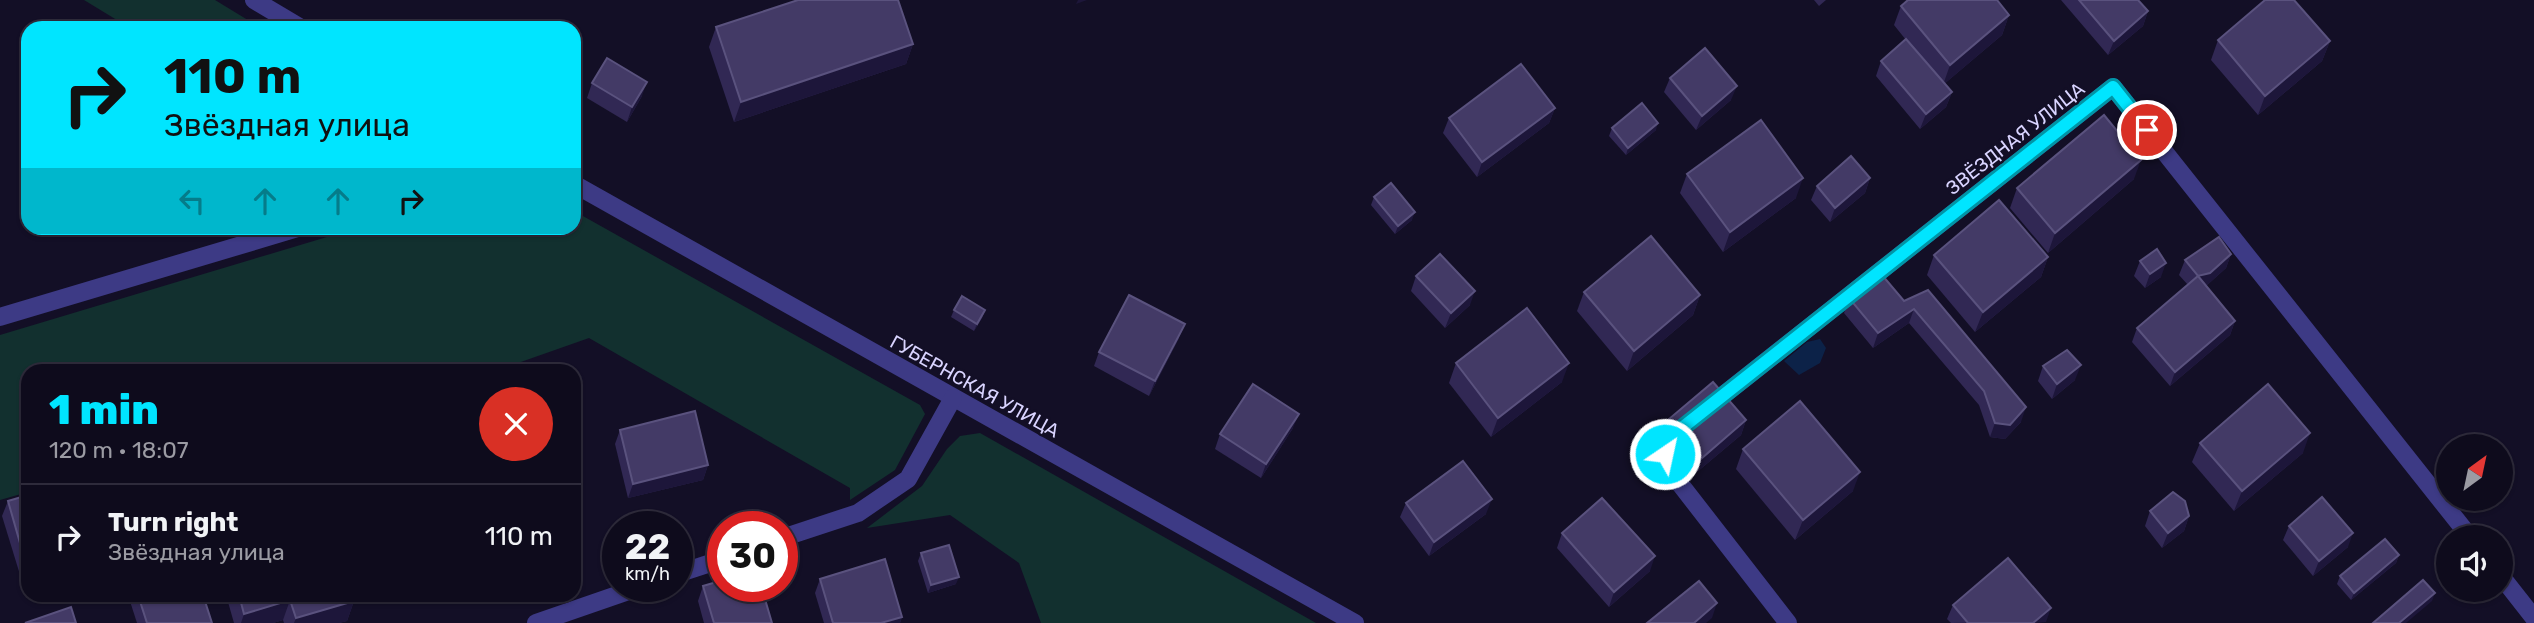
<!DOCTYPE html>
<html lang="en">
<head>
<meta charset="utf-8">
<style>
  :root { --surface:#0e0b1c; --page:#1c1929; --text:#f1f3f6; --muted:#9b9ba3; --line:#2e2b3b; --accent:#00e5ff }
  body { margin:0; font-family:Rubik,sans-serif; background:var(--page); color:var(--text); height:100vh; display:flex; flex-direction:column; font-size:26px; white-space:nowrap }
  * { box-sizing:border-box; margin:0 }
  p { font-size:23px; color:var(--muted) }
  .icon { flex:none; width:38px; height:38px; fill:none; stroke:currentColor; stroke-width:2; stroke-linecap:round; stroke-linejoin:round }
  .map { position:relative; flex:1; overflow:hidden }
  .panel { position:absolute; left:21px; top:364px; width:560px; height:238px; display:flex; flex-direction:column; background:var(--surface); border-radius:21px; box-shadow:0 2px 5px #0004,0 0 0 2px var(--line) }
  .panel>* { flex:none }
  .guide { position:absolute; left:21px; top:21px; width:560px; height:214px; border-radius:21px; box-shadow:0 2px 5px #0004,0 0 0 2px var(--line); background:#00e5ff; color:#111; overflow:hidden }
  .needle { width:46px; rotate:33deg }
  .controls { position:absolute; left:2436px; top:434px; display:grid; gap:14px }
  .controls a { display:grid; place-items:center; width:77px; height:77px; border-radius:50%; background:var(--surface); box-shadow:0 2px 5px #0004,0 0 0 2px var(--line); font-size:35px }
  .speed { position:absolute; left:602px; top:511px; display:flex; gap:14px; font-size:35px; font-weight:700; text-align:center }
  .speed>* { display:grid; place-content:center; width:91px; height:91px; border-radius:50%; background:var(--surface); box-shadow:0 2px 5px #0004,0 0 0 2px var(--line); line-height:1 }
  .speed small { font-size:18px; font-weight:400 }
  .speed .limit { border:10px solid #d22; background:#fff; color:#111 }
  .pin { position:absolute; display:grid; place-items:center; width:60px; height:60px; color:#fff; margin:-30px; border:4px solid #fff; border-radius:50%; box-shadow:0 2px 7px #0007 }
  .me { position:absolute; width:77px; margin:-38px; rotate:34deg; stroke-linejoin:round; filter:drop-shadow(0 0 5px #0008) }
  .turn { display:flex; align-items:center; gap:24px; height:147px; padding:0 28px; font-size:32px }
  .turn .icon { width:91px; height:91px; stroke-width:2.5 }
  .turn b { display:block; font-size:49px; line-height:60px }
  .lanes { display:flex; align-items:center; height:66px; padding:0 28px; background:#0003; justify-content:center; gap:35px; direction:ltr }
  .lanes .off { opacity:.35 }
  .round { display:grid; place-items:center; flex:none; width:74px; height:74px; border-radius:37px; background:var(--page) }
  .head { display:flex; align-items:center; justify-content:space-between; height:119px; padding:0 28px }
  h1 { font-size:42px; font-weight:800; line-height:52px; color:var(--accent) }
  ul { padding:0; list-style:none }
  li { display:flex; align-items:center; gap:21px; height:105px; padding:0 28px; border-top:2px solid var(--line) }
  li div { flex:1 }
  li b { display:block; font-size:26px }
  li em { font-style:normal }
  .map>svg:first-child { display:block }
  .green { fill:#12302f }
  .water { fill:#0c2248 }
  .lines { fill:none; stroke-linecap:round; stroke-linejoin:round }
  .minor { stroke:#3d3a85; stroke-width:18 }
  .wall { fill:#312854 }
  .shaded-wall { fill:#1d163a }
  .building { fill:#433a66; stroke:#5a527e; stroke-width:2 }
  .route-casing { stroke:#0095a6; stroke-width:18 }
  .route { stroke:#00e5ff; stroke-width:12 }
  .labels { text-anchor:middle; stroke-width:5; stroke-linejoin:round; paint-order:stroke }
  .street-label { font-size:19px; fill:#d9d4ff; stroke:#130f26 }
</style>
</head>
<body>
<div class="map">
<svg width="2534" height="623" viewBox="0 0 2534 623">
  <rect width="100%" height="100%" fill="#130f26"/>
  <!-- green -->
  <g class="green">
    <path d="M84 0H215L261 28H130Z"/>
    <path d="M574 211 920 405 925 414 895 470 850 500V488L589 338 495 371H28V492L0 500V335L357 228H574Z"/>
    <path d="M980 433 1316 623H1041L1019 563 950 515 867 528 922 486 947 449 960 436Z"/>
  </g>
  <!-- water -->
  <path class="water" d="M1820 339 1826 348 1820 363 1799 375 1784 361 1807 342Z"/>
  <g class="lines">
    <!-- minor -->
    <g class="minor">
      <path d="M254 0 301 28"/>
      <path d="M574 184 1355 623"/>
      <path d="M0 317 298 228"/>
      <path d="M1707 408 2113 87 2470 537"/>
      <path d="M1685 425 1673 435 1665 454 1677 480 1788 623"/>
      <path d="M782 538 858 513 908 479 953 398"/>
      <path d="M677 574 723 559"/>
      <path d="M2501 576 2534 618"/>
      <path d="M536 623 643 586"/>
    </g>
  </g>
  <!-- wall -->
  <g class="wall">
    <path d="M1814 0H1826L1819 6Z"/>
    <path d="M2061 0H2138L2148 11 2143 26 2108 55Z"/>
    <path d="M1901 6 2009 15 2002 35 1944 84 1952 92 1946 107 1920 129 1876 76 1881 61 1906 40 1894 25Z"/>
    <path d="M716 27 913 44 906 64 734 122 709 47Z"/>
    <path d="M2218 40 2330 41 2322 61 2258 115 2211 60Z"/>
    <path d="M1670 78 1731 100 1696 130 1664 92Z"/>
    <path d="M592 83 642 96 627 122 587 98Z"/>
    <path d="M1555 108 1549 123 1477 177 1443 133 1449 118Z"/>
    <path d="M1612 128 1656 130 1626 155 1609 136Z"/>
    <path d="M1687 174 1796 198 1723 252 1680 193Z"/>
    <path d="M1870 178 1865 193 1830 222 1811 200 1817 186Z"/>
    <path d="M2134 179 2048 253 2010 208 2017 188Z"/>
    <path d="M1374 197 1412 220 1395 234 1371 205Z"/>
    <path d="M2231 254 2226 268 2206 286 2235 321 2230 335 2170 386 2132 342 2137 328 2188 285 2179 275 2185 260Z"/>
    <path d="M1934 255 2048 257 2041 277 1975 332 1927 275Z"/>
    <path d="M2140 261 2161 277 2145 288 2134 276Z"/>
    <path d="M1416 276 1470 305 1445 328 1411 291Z"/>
    <path d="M1928 290 2021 422 2005 439 1990 437 1979 405 1909 323 1873 348 1844 313 1849 298 1904 301Z"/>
    <path d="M1584 292 1700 295 1693 315 1627 371 1577 311Z"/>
    <path d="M954 310H985L982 318 974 331 951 317Z"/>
    <path d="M1179 338 1149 396 1094 366 1099 352Z"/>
    <path d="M1456 363 1562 382 1491 437 1449 383Z"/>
    <path d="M2043 366 2075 380 2052 399 2038 381Z"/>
    <path d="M1669 419 1746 420 1741 435 1697 472 1664 433Z"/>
    <path d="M1293 428 1261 478 1215 449 1220 434Z"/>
    <path d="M620 430 708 465 703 480 628 498 615 444Z"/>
    <path d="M2200 443 2303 453 2234 511 2192 462Z"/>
    <path d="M1743 449 1853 491 1795 540 1736 469Z"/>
    <path d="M28 495V576L21 578 2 516 8 501Z"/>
    <path d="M1406 503 1486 514 1429 556 1400 517Z"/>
    <path d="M2150 511 2189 516 2184 531 2162 548 2145 526Z"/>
    <path d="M2289 526 2348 547 2313 576 2283 540Z"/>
    <path d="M1562 533 1650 571 1609 607 1557 548Z"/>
    <path d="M921 553 956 584 928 593 918 561Z"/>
    <path d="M2399 555 2396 563 2351 600 2337 584 2340 576Z"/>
    <path d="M820 579 902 617 900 623H824L815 593Z"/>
    <path d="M703 586 742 595 772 623H704L698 601Z"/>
    <path d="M128 595H203L212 623H137Z"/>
    <path d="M226 595H352L354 601 347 621 339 623H284L283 620 273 623H234Z"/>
    <path d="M1953 605 2046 622 1951 623 1947 619Z"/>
  </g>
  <!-- shaded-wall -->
  <g class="shaded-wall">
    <path d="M1078 0H1087L1076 4Z"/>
    <path d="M2148 11 2143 26 2108 55 2114 41Z"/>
    <path d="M2009 15 2002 35 1943 85 1950 65Z"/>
    <path d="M2330 41 2322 61 2258 115 2265 96Z"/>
    <path d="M913 44 906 64 734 122 741 102Z"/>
    <path d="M647 82 642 96 627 122 632 107Z"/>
    <path d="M1737 86 1731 100 1696 130 1702 116Z"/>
    <path d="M1952 92 1946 107 1920 129 1926 114Z"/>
    <path d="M1555 108 1549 123 1477 177 1482 162Z"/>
    <path d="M1658 123 1656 130 1626 155 1628 148Z"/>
    <path d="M2141 160 2134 179 2048 253 2055 233Z"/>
    <path d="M1803 178 1796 198 1723 252 1730 232Z"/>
    <path d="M1870 178 1865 193 1830 222 1835 208Z"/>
    <path d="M1415 212 1412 220 1395 234 1398 226Z"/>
    <path d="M2231 254 2226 268 2205 287 2198 276Z"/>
    <path d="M2048 257 2041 277 1975 332 1983 312Z"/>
    <path d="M2166 263 2161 277 2145 288 2150 274Z"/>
    <path d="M1475 291 1470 305 1445 328 1451 313Z"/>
    <path d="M1700 295 1693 315 1627 371 1634 351Z"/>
    <path d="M1914 309 1909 323 1873 348 1878 333Z"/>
    <path d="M985 310 982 318 974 331 977 324Z"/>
    <path d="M2235 321 2230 335 2170 386 2175 372Z"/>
    <path d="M1185 324 1179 338 1149 396 1155 381Z"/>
    <path d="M1569 363 1562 382 1491 437 1498 418Z"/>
    <path d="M2081 365 2075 380 2052 399 2057 384Z"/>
    <path d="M2026 407 2021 422 2005 439 1990 437 1995 423Z"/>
    <path d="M1299 414 1293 428 1261 478 1266 464Z"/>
    <path d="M1746 420 1741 435 1697 472 1702 458Z"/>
    <path d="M2310 433 2303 453 2234 511 2242 491Z"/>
    <path d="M708 465 703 480 628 498 633 484Z"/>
    <path d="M1860 472 1853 491 1795 540 1803 520Z"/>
    <path d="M1492 499 1486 514 1429 556 1434 542Z"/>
    <path d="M2189 516 2184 531 2162 548 2168 533Z"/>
    <path d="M2353 533 2348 547 2313 576 2319 561Z"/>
    <path d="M2399 555 2396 563 2351 600 2354 593Z"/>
    <path d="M1655 556 1650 571 1609 607 1614 592Z"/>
    <path d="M28 563V576L21 578 26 564Z"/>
    <path d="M959 577 956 584 928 593 931 585Z"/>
    <path d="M2435 593 2432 601 2406 623H2399Z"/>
    <path d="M290 600 283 620 273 623H241L244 614Z"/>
    <path d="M354 601 347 621 339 623H294L296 618Z"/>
    <path d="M1717 603 1712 618 1706 623H1694Z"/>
    <path d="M2051 608 2046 622 2033 623Z"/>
    <path d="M902 617 900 623H881Z"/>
  </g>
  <!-- building -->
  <g class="building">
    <path d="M798 0H898L913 44 741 102 716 27Z"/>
    <path d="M1908 0H1997L2009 15 1950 65 1901 6Z"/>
    <path d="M2079 0H2138L2148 11 2114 41Z"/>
    <path d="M2265 0H2294L2330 41 2265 96 2218 40Z"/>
    <path d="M1906 39 1952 92 1926 114 1881 61Z"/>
    <path d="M1705 48 1737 86 1702 116 1670 78Z"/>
    <path d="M607 58 647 82 632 107 592 83Z"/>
    <path d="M1521 64 1555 108 1482 162 1449 118Z"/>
    <path d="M1642 103 1658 123 1628 148 1612 128Z"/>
    <path d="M2104 115 2141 160 2055 233 2017 188Z"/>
    <path d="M1761 120 1803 178 1730 232 1687 174Z"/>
    <path d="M1851 156 1870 178 1835 208 1817 186Z"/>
    <path d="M1391 183 1415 212 1398 226 1374 197Z"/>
    <path d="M1999 200 2048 257 1983 312 1934 255Z"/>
    <path d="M1651 236 1700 295 1634 351 1584 292Z"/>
    <path d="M2219 237 2231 254 2210 273 2198 276 2185 260Z"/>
    <path d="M2157 249 2166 263 2150 274 2140 261Z"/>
    <path d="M1440 254 1475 291 1451 313 1416 276Z"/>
    <path d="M1882 275 1904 301 1928 290 2026 407 2010 425 1995 423 1984 391 1914 309 1878 333 1849 298Z"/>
    <path d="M2198 276 2235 321 2175 372 2137 328Z"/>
    <path d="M1129 295 1185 324 1155 381 1099 352Z"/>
    <path d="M962 296 985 310 977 324 954 310Z"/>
    <path d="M1527 308 1569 363 1498 418 1456 363Z"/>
    <path d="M2067 350 2081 365 2057 384 2043 366Z"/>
    <path d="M1713 382 1746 420 1702 458 1669 419Z"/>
    <path d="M1253 384 1299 414 1266 464 1220 434Z"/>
    <path d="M2268 384 2310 433 2242 491 2200 443Z"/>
    <path d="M1800 401 1860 472 1803 520 1743 449Z"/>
    <path d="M695 411 708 465 633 484 620 430Z"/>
    <path d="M1463 461 1492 499 1434 542 1406 503Z"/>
    <path d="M2173 492 2185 501 2189 516 2168 533 2150 511Z"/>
    <path d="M28 495V563L26 564 8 501Z"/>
    <path d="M2322 497 2353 533 2319 561 2289 526Z"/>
    <path d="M1602 498 1655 556 1614 592 1562 533Z"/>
    <path d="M2385 539 2399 555 2354 593 2340 576Z"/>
    <path d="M949 545 959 577 931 585 921 553Z"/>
    <path d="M2008 558 2051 608 2033 623H1968L1953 605Z"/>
    <path d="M885 559 902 617 881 623H833L820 579Z"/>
    <path d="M723 580V586H739L742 595 762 589 772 623H714L703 586Z"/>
    <path d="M2423 580 2435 593 2399 623H2373Z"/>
    <path d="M1699 581 1717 603 1694 623H1647Z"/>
    <path d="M138 595H203L212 623H147Z"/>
    <path d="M239 595H352L354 601 296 618 290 600 244 614Z"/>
    <path d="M71 607 76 623H25Z"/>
  </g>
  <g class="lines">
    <!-- route casing -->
    <g class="route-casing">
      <path id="route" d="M1665 454 1673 435 2113 87 2147 130"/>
    </g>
    <!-- route -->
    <use href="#route" class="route"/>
  </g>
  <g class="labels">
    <!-- street labels -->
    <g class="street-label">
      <text transform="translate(2015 138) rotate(-38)" y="7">ЗВЁЗДНАЯ УЛИЦА</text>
      <text transform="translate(975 386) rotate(29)" y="7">ГУБЕРНСКАЯ УЛИЦА</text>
    </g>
  </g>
</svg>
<div class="controls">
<a><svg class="needle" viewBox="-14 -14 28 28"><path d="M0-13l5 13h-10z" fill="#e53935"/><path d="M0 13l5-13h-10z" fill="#9b9ba3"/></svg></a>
<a><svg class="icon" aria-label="sound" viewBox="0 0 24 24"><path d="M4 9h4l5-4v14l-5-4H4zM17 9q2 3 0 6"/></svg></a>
</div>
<div class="speed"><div>22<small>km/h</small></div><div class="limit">30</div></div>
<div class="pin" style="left:2147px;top:130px;background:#d93025"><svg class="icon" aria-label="arrive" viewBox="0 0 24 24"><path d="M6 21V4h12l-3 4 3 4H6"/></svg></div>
<svg class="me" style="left:1665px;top:454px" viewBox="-20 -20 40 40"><circle r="17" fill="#00e5ff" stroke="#fff" stroke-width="3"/><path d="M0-11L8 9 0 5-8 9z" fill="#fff"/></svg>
<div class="guide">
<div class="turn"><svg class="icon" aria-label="right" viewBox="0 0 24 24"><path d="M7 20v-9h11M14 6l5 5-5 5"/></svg><div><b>110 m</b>Звёздная улица</div></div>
<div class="lanes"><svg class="icon off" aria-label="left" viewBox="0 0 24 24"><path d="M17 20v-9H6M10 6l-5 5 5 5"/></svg><svg class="icon off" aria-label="ahead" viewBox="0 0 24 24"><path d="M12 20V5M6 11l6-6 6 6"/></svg><svg class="icon off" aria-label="ahead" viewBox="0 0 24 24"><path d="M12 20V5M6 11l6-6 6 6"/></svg><svg class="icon" aria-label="right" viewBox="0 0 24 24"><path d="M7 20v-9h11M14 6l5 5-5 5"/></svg></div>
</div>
<section class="panel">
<div class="head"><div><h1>1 min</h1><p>120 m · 18:07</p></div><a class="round" style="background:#d93025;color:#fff"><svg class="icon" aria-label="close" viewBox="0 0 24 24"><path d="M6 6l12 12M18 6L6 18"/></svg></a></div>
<ul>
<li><svg class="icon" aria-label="right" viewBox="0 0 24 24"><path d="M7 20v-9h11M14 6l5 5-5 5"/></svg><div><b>Turn right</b><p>Звёздная улица</p></div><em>110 m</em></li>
</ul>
</section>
</div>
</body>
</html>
